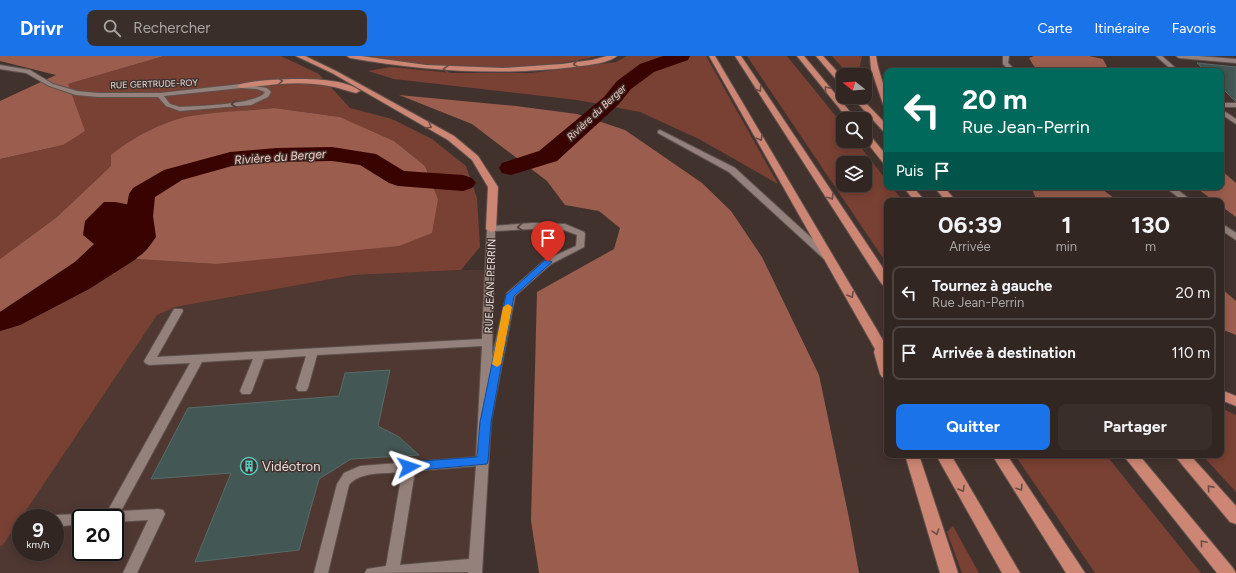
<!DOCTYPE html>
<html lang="fr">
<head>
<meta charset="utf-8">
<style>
  :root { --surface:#322622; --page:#3a2e2a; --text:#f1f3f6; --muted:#a8a5a5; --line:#4d4340; --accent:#1a73e8 }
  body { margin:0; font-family:Figtree,sans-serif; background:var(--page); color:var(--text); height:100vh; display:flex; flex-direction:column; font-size:15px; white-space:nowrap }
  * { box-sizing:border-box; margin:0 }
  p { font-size:13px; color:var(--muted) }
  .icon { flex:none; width:22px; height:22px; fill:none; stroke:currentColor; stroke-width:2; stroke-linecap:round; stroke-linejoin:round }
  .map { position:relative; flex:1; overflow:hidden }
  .side { position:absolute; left:884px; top:142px; width:340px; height:260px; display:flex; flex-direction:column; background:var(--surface); border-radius:8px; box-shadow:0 2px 10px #0003,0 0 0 1px var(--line) }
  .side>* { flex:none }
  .hud { position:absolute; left:884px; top:12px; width:340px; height:122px; border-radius:8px; box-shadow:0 2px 10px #0003,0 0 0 1px var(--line); background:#00695c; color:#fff; overflow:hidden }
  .needle { width:26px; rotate:287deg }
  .controls { position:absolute; left:836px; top:12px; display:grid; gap:8px }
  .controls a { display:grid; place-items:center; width:36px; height:36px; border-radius:8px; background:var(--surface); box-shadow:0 2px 10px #0003,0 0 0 1px var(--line); font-size:20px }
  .speed { position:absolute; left:12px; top:453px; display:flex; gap:8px; font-size:20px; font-weight:700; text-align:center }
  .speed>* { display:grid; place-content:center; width:52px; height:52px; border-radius:50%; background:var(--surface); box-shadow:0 2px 10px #0003,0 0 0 1px var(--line); line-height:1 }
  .speed small { font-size:10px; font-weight:400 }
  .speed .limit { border:2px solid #111; border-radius:6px; background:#fff; color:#111 }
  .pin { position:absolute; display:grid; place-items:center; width:34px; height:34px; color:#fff; margin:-41px -17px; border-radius:50% 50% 50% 0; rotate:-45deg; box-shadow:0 0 4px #0007 }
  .pin .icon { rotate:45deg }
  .me { position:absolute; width:44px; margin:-22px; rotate:85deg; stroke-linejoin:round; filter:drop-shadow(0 0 3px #0008) }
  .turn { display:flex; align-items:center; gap:14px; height:84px; padding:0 12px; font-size:18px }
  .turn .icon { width:52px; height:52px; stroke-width:2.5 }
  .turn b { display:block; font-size:28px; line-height:34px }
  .then { display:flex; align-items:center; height:38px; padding:0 12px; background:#0003; gap:8px; font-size:15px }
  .eta { display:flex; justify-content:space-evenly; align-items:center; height:68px; text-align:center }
  .eta b { font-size:24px; font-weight:700; line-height:28px }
  .cta { display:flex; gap:8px; margin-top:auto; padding:8px 12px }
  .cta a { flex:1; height:46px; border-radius:8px; background:var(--accent); color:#fff; font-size:16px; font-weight:700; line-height:46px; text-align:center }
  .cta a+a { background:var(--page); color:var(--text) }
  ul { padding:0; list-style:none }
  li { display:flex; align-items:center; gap:12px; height:54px; margin:0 8px 6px; padding:0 4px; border:2px solid var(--line); border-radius:8px }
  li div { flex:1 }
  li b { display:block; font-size:15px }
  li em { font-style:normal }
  header { display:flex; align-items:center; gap:24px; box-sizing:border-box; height:56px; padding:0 20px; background:var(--accent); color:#fff }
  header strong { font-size:19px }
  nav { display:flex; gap:22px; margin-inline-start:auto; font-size:14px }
  .search { width:280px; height:36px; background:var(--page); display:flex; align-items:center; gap:10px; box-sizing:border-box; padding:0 14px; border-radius:8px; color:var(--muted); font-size:15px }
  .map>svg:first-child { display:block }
  .built { fill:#4f3832; fill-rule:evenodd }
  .green { fill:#784133; fill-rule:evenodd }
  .forest { fill:#9b5e4e }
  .water { fill:#380300 }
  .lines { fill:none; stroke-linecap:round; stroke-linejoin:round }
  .river { fill:#380300; fill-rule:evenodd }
  .building { fill:#435754; stroke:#576c68 }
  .minor-casing { stroke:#5f514d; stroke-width:2 }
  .highway-casing { stroke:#5f514d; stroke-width:2 }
  .minor { fill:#94817b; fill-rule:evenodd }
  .highway { fill:#cd8673; fill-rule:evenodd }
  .oneway { stroke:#6c4b43 }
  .oneway2 { stroke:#4e3e3a }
  .route { fill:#1a73e8; stroke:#114b97 }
  .slow { fill:#f59e0b }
  .labels { text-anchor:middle; stroke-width:3; stroke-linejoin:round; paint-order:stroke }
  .far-street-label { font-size:9px; fill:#eadfdc; stroke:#42322e }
  .far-water-label { font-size:10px; font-style:italic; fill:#f3ccc2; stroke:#42322e }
  .street-label { font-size:11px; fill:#eadfdc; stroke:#42322e }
  .water-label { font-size:12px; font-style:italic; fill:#f3ccc2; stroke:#42322e }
  .near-poi-label { font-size:13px; fill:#eadfdc; stroke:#42322e; text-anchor:start }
</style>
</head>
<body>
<header>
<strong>Drivr</strong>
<div class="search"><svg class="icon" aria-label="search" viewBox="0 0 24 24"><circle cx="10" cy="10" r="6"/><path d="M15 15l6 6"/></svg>Rechercher</div>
<nav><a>Carte</a><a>Itinéraire</a><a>Favoris</a></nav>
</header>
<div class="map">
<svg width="1236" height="517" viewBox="0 0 1236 517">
  <rect width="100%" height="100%" fill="#42322e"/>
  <!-- built -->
  <path class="built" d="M461 214H490L475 517H0V490L3 489 21 462V496H55V462H21L156 259 175 251 354 219ZM81 462H115V496H81Z"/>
  <!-- green -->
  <g class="green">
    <path d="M164 0H281L319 18 350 52 392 63 432 83 466 110 477 142 480 191 461 214 354 219 175 251 157 259 3 489 0 490V275L20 269 89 233 136 203 216 208 438 143 425 110 394 85 340 61 273 52 196 59 111 110 57 161 0 203V103L63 89 68 28Z"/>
    <path d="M370 0H597C530 17 437 14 370 0Z"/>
    <path d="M627 0H706L778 128 699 83 640 56 577 44 394 23 368 15 390 11 453 17H531L616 6Z"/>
    <path d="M747 0H787L843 69V85H856L887 125V131H892L903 145H887V208ZM843 107H865V129H843Z"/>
    <path d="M832 0H862L859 15 861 19H849Z"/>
    <path d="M1221 352 1236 359V436L1202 399H1221Z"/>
    <path d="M1015 399H1106L1201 517H1095Z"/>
    <path d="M953 470 979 517H962L947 476Z"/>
  </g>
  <!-- forest -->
  <g class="forest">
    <path d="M0 0H164L68 28 85 75 63 89 0 103V45L56 19 0 5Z"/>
    <path d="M1034 0H1089L1103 3 1109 15H1037L1029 2Z"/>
    <path d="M399 39 516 50 577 58 625 74 702 127 731 155 762 201 819 319 849 462 859 517H539L531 465 537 236 614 193 620 172 599 155 565 149 547 125 472 68Z"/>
    <path d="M274 52 340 61 394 85 425 110 438 143 432 177 399 190 216 208 136 203 152 182 95 188 75 206 0 256V203L57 161 111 110V99C135 80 167 63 197 59 222 55 248 55 274 52Z"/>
    <path d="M1221 114 1236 127V161L1221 150V145H1214L1195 131H1221Z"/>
    <path d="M1031 131H1099L1118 145H1037Z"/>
    <path d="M1221 232 1236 245V279L1221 273Z"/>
  </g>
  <!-- water -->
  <path class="water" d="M104 146H115L136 150 152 182 136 203 89 233 20 269 0 275V256L75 206 94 188 83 179 85 165Z"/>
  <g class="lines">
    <!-- river -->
    <g class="river">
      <path d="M663 0H690L688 4 654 16 631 33 618 49 557 105 511 119 502 117 499 112 502 107 539 95 604 41 617 25 640 8Z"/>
      <path d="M332 91 376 98 404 115 463 119 472 122 476 127 472 132 463 135 398 130 389 127 360 109 332 105 276 106 232 110 182 124 155 141 153 160 156 181C145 197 138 207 118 202L113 196 128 179 125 160 129 138 133 132 164 114 230 96 276 92Z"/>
    </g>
  </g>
  <!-- building -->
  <g class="building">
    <path d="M1197 7 1236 11V46L1221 31V15H1205Z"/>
    <path d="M390 314 378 370 399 381 419 399 351 403 319 423 299 494 195 506 231 417 151 423 188 352 339 340 345 317Z"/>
  </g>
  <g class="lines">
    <!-- minor casing -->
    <g class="minor-casing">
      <g id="minor">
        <path d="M1003 0H1009L1008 7 1016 15H1010L1003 8Z"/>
        <path d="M1156 0H1162L1179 15H1173Z"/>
        <path d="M1176 0H1198L1236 3V7L1179 2Z"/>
        <path d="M0 9 30 14 53 28 77 35 98 37H160L241 28 267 32 271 36 268 41 251 49 180 55 166 50 158 41H98L76 39 49 30 26 17 0 13ZM241 32 257 33 265 36C258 49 196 50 180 51L170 48 164 40Z"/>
        <rect x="1221" y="47" width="15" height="4"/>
        <path d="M1221 53 1236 63V68L1221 58Z"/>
        <path d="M660 74 735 112 830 199 832 201 830 203H824L729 116 658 77V75Z"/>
        <path d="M1165 131H1174L1192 145H1183Z"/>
        <path d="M533 167 565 168 584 176 585 178 584 191 551 208 515 240 491 366 482 517H468V516L365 517 367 513 386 510 402 416C385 418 360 415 349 429L328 517H314L337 428 344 417 360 410 476 401 482 290 317 299 308 332 306 335H298L296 332 306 300 264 303 252 335 250 338H242L240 335 253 303 202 306 121 455 158 453 163 454 165 458 137 517H123L148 464 115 466V462H93L95 458 107 456 190 307 149 309 145 307 144 305 174 253H182L183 255 157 301 482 283 487 173 491 170ZM533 173 564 174 577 179 576 190 545 204 507 237 492 301 495 175ZM476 410 469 503 400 509 415 415Z"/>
        <path d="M1221 167 1236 177V184L1221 174Z"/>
        <path d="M81 458 86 459 87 462H81V468L55 471V462H50L55 459Z"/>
      </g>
    </g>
    <!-- highway casing -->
    <g class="highway-casing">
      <g id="highway">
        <path d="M296 0H305L336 15 454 80 478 100 498 131 496 173 495 175 491 176 486 173 488 131 472 104 448 84 332 17Z"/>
        <path d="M347 0H361L426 9 503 12 562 8 592 4 607 0H617C607 8 586 9 574 11 499 20 424 15 350 2Z"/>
        <path d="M709 0H715L887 291V322L882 321 880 318 874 296 875 293Z"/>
        <path d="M735 0H741L887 218V230L883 229 881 227Z"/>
        <path d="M797 0H804L856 63H848Z"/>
        <path d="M816 0H823L843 22V28H840Z"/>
        <path d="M870 0H876C878 18 887 32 887 50L883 48 871 13Z"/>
        <path d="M299 23C316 23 347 24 360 35L356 37C347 35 338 31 329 30 300 24 270 29 241 32L237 30C245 24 288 23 299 23Z"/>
        <path d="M852 41H860L887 69V76H884Z"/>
        <path d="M865 77H868L887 100V109L884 108 865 84Z"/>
        <path d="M903 131H913L925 145H915Z"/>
        <path d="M934 131H944L956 145H946Z"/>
        <path d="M1221 334 1236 340V350L1221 344Z"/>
        <path d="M905 399H919L958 517H940Z"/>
        <path d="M936 399H951L1020 517H1002Z"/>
        <path d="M992 399H1007L1085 517H1066Z"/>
        <path d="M1123 399H1139L1233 512 1236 517H1217Z"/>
        <path d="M1174 399H1190L1236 450V468L1230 466Z"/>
      </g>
    </g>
    <!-- minor -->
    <use href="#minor" class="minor"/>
    <!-- highway -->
    <use href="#highway" class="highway"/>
  </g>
  <!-- one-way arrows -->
  <defs><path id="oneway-chevron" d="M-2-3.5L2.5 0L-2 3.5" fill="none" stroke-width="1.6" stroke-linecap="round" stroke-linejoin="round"/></defs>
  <g class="oneway">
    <use href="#oneway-chevron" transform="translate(576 8) rotate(170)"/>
    <use href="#oneway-chevron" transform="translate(446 13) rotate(-177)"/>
    <use href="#oneway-chevron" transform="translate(280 25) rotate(-5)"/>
    <use href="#oneway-chevron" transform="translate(759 33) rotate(57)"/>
    <use href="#oneway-chevron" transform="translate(827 33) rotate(-130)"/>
    <use href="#oneway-chevron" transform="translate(429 70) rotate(29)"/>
    <use href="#oneway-chevron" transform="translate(760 82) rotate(60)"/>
    <use href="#oneway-chevron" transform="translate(831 141) rotate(57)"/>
    <use href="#oneway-chevron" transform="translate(851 239) rotate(60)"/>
    <use href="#oneway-chevron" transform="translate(1020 432) rotate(57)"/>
    <use href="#oneway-chevron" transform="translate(1210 432) rotate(-132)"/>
    <use href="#oneway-chevron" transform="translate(962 433) rotate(60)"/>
    <use href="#oneway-chevron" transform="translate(936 476) rotate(73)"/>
    <use href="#oneway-chevron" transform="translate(1203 487) rotate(-130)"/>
  </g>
  <g class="oneway2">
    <use href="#oneway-chevron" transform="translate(234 48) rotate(175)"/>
    <use href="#oneway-chevron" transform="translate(520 171) rotate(175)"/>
  </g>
  <!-- route -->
  <path class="route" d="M545 204H548L552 206 514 240 491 366 488 405 487 408 409 415 405 414 404 411 405 408 409 406 477 401 480 366 506 239Z"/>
  <!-- slow -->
  <path class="slow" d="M508 248 512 251 501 308 497 311 492 308 503 251Z"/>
  <!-- icons -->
  <defs>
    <g id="building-ring" transform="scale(0.9)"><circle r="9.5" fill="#42322e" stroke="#58cec0" stroke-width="1.5"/><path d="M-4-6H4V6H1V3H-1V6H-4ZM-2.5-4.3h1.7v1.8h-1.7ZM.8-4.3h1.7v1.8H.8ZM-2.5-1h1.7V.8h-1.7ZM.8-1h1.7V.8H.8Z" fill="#58cec0"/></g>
  </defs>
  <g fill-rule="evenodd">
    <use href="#building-ring" x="249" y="410"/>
  </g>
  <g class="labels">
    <!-- far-street labels -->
    <g class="far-street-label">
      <text transform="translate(154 28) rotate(-2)" y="3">RUE GERTRUDE-ROY</text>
    </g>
    <!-- far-water labels -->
    <g class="far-water-label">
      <text transform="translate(596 56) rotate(-43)" y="4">Rivière du Berger</text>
    </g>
    <!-- street labels -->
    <g class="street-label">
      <text transform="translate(490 230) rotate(-88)" y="4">RUE JEAN-PERRIN</text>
    </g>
    <!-- water labels -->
    <g class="water-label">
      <text transform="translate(280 101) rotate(-4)" y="4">Rivière du Berger</text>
    </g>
    <!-- near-poi labels -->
    <g class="near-poi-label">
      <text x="262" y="415">Vidéotron</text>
    </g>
  </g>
</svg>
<div class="controls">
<a><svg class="needle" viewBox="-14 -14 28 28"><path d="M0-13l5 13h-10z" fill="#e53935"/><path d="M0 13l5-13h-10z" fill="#a8a5a5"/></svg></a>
<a><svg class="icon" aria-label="search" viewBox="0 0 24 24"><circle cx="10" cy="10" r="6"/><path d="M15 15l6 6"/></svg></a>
<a><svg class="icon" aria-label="layers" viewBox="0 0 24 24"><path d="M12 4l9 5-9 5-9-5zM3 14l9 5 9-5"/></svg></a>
</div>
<div class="speed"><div>9<small>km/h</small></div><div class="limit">20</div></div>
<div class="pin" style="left:548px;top:206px;background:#d93025"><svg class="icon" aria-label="arrive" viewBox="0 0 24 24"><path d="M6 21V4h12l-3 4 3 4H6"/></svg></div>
<svg class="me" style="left:409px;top:411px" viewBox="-20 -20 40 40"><path d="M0-17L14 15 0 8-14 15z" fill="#1a73e8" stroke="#fff" stroke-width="4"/></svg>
<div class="hud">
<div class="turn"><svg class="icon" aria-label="left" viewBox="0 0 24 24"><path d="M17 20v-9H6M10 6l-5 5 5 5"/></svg><div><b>20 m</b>Rue Jean-Perrin</div></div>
<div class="then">Puis<svg class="icon" aria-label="arrive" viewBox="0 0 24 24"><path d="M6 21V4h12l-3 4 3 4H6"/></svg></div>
</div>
<section class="side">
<div class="eta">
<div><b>06:39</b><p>Arrivée</p></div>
<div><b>1</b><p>min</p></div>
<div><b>130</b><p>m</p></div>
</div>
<ul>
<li><svg class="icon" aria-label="left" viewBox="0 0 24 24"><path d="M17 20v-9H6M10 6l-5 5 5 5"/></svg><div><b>Tournez à gauche</b><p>Rue Jean-Perrin</p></div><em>20 m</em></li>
<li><svg class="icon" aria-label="arrive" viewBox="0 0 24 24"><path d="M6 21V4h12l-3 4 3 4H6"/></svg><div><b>Arrivée à destination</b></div><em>110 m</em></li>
</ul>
<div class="cta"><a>Quitter</a><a>Partager</a></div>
</section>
</div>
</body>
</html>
